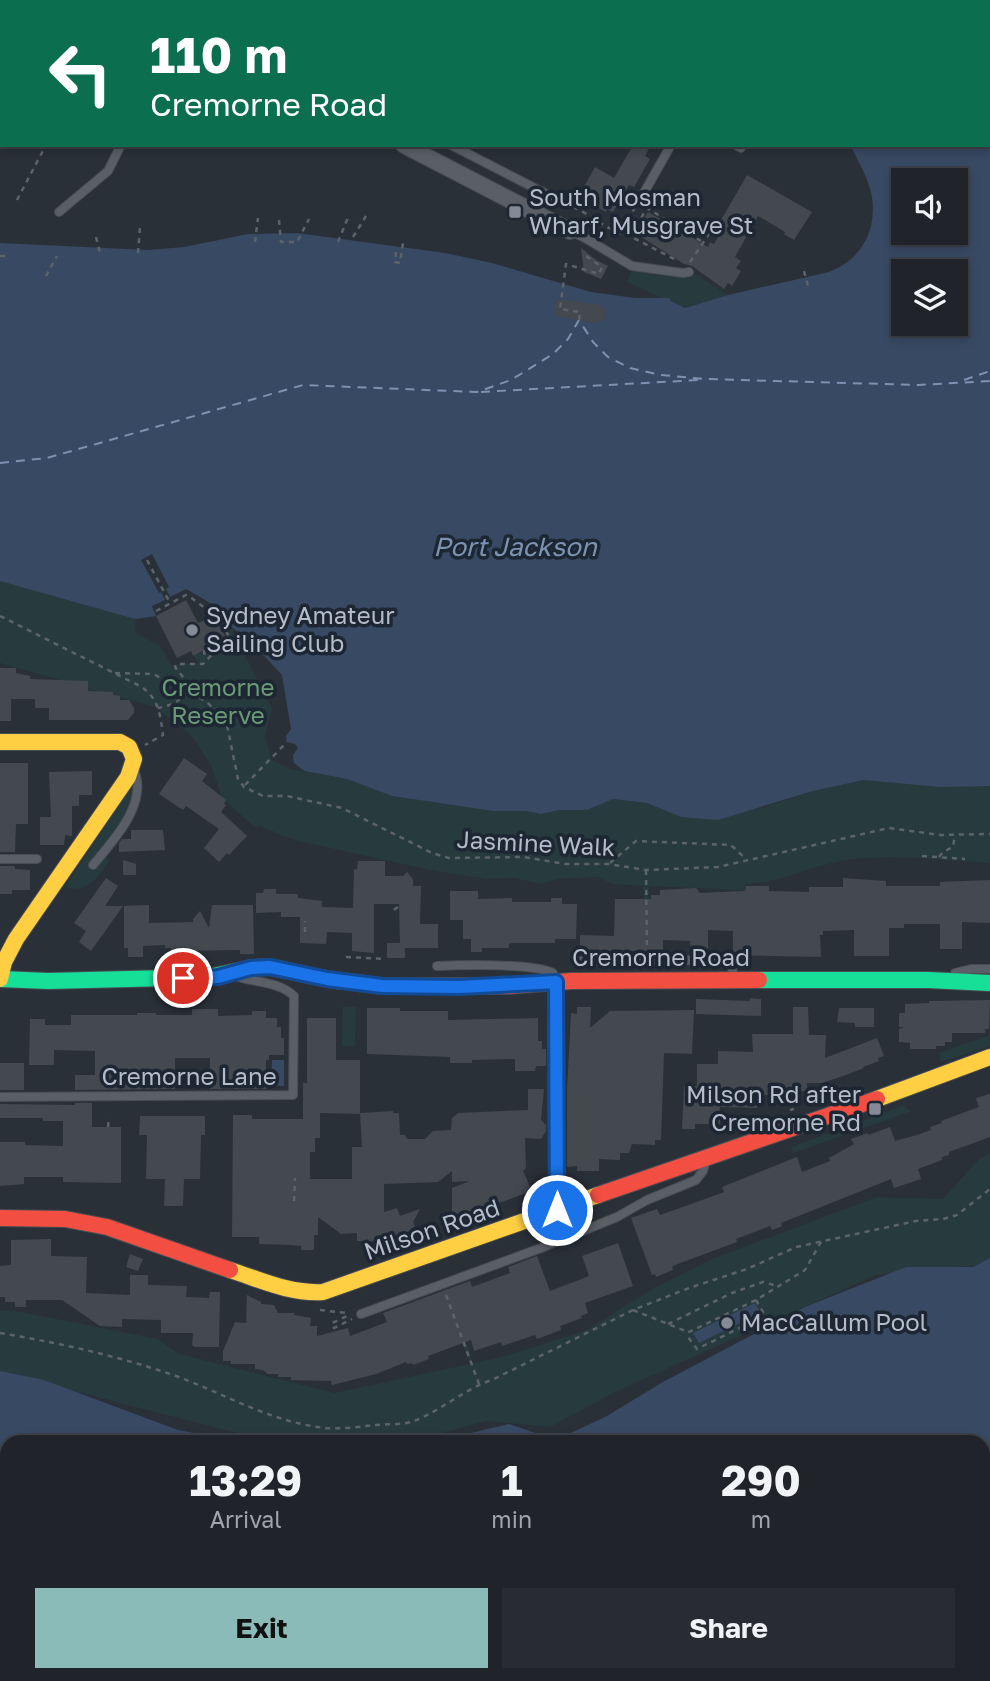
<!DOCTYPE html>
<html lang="en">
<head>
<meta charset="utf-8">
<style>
  :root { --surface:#20242a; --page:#282c32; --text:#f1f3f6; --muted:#a2a4a8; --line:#3d4147; --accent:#8bbbb9 }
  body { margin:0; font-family:"Golos Text",sans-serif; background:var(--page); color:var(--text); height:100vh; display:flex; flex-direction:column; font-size:26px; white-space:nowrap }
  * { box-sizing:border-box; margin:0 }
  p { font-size:23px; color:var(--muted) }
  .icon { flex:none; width:38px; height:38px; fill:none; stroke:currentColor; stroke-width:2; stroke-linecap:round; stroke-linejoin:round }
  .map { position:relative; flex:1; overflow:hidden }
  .details { position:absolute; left:0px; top:1435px; width:990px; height:247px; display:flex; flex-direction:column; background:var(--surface); border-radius:21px 21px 0 0; box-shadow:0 4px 10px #0003,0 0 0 2px var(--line) }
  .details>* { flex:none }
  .guide { position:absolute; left:0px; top:0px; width:990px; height:147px; box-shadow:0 4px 10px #0003,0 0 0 2px var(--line); background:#0b6e4f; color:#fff; overflow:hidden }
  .fabs { position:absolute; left:891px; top:168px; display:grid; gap:14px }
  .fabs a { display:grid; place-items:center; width:77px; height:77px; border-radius:0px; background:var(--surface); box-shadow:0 4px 10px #0003,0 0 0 2px var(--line); font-size:35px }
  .pin { position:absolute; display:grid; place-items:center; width:60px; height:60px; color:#fff; margin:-30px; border:4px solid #fff; border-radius:50%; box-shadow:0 2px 7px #0007 }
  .me { position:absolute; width:77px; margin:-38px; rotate:0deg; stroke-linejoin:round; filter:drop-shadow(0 0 5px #0008) }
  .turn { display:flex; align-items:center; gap:24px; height:147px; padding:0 35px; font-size:32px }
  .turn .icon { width:91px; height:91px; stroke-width:2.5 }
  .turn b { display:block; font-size:49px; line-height:60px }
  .eta { display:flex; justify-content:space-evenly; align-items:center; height:119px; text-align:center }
  .eta b { font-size:42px; font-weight:700; line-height:49px }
  .button { display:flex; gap:14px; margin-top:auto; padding:14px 35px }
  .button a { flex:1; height:80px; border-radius:0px; background:var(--accent); color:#111; font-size:28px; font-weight:700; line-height:80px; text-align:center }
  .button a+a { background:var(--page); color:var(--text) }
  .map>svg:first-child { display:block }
  .green { fill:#273a3e }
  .water { fill:#384963; fill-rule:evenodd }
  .pier { fill:#2a3038 }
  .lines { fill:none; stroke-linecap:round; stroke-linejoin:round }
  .ferry { stroke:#7c92b1; stroke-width:2; stroke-dasharray:9 7; stroke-linecap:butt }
  .building { fill:#444950 }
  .lane-casing { stroke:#484c53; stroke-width:10 }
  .street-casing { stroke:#484c53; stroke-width:18 }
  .fast-casing { stroke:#484c53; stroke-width:18 }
  .slow-casing { stroke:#484c53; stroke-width:18 }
  .jam-casing { stroke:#484c53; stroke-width:18 }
  .path { stroke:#5d636a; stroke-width:2.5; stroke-dasharray:5 5; stroke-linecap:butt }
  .lane { stroke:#5a5e66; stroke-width:8 }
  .street { stroke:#5a5e66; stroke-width:16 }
  .fast { stroke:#16e098; stroke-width:16 }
  .slow { stroke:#ffcf43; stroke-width:16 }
  .jam { stroke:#f24e42; stroke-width:16 }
  .route-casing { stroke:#114b97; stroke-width:18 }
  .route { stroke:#1a73e8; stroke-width:12 }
  .poi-dot { fill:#848b96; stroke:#1d2633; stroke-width:2.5 }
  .labels { text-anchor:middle; stroke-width:7; stroke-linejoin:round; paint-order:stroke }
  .poi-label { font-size:24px; fill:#b4bcc9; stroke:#1d2633; text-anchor:start }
  .park-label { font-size:24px; fill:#6b9a76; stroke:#1d2633 }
  .street-label { font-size:24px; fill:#b4bcc9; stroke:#1d2633 }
  .water-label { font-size:26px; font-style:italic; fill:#7c92b1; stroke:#1d2633 }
</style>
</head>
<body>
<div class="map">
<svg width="990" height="1681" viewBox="0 0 990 1681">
  <rect width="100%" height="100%" fill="#2a3038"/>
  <!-- green -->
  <g class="green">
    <path d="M633 269C651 276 676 279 695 274L728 295 684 308 627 282Z"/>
    <path d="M0 576 18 584 135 619 136 633 160 646 173 667 182 664 199 663 193 656 209 648 234 628 231 640 247 659 272 709 265 736 272 760 290 769 347 779 392 796 493 811H526L541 814 560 810H587L613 799 647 803 681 817 762 808 813 791 864 780 990 786V863C940 860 889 853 840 861 808 867 778 884 746 884L745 890 649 886 648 956 644 957V886L613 884 597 877 558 879 541 884 514 878 487 879 435 871 294 840 258 825 256 828 222 798 211 765 192 736 155 707 0 663Z"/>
    <path d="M135 781C130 815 109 840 89 866L94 870 105 857 110 859C98 877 89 894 65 887Z"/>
    <path d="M343 1007H356L355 1046H342Z"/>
    <path d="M990 1035V1046L941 1062 939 1053Z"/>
    <path d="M902 1106 912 1111 793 1153 791 1147Z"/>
    <path d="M990 1154V1264L876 1275 615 1392 550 1427 486 1421 407 1442H272L0 1372V1311L11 1310 158 1339 179 1354 334 1393 470 1364 443 1289 447 1287 473 1363 506 1356 587 1330 654 1288 712 1259 877 1197 943 1199 980 1158Z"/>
  </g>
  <!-- water -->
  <g class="water">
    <path d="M757 0H990V786L940 787 864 780 813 791 718 820 681 817 647 803 613 799 587 810H560L541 814 526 811H493L392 796 347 779 304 771 294 763 293 755 298 748 295 744 287 742 286 736 291 729 282 675 253 644 218 616 186 601 156 616 135 619 0 581V243L148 250 184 247 248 234 297 233 445 253 492 263 591 292 635 298H669L671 301 685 308 728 295 829 272C861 260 877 231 872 197 869 179 858 161 850 145H989V2ZM903 180H956V233H903ZM903 271H956V324H903Z"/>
    <path d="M272 1060H284V1086H271Z"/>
    <path d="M990 1258V1681H0V1371L44 1380 178 1430 241 1442H7V1675H984V1442H433L509 1424 556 1440 607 1416 661 1383 805 1307 906 1267H973Z"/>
    <path d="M755 1303 761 1313 699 1343 693 1333Z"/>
  </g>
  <!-- pier -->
  <path class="pier" d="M152 554 169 587 166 589 170 597 186 589 240 620 237 623 232 621 230 625 221 620 220 622 214 616 189 605 186 601 156 616 152 606 165 600 161 592 159 593 141 560Z"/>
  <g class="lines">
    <!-- ferry -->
    <g class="ferry">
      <path d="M964 380 990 371"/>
      <path d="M481 392 699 380"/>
      <path d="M0 463 47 458 303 385 477 392 511 380 553 354 568 339 579 320 593 342 608 357 630 368 661 375 705 379 918 385 990 381"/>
    </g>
  </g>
  <!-- building -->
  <g class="building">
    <path d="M633 145H651L645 156 650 159 634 187 629 185 613 212 607 209 606 212 583 199 585 196 580 194 595 167 614 178Z"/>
    <path d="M747 175 812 212 794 240 784 234 785 232 758 216 735 257 741 261 736 268 741 271 732 286 728 283 724 289 692 266 684 264 635 233 648 212 708 247 710 242 714 244 725 225 720 222Z"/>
    <path d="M581 248 596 260 608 266 601 279 584 272Z"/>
    <path d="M557 299 600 305 605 310 604 319 596 323 559 317 554 313Z"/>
    <path d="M186 600 198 623 214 616 226 638 193 656 191 651 177 658 156 616Z"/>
    <path d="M0 668H16V673L30 676V679L88 681V691L113 692V695L120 696V700H129L134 708V713L128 720H49V708H35V699H11V721H0Z"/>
    <path d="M184 758 207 774 202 781 226 800 224 804 226 805 221 812 247 836 229 855 227 853 219 862 204 848 219 829 186 806 183 810 159 794Z"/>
    <path d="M0 763H28V824H16L15 852H0Z"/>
    <path d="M92 771V795H79V806H72V836L65 835 64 845H40V817H51L49 772Z"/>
    <path d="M131 830H163L165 850 119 852V843L122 839H131Z"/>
    <path d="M123 860 136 864V875H123Z"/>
    <path d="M358 861H385V876H403L407 872 413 879V886H421L420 924H438V948H405V958H387V943H400L399 904H374V953L352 951V933L327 932 326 944 300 943V917H281V912L256 913V893H263L264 889H276V894H298V898L322 901V907L353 908 354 869 357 870Z"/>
    <path d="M0 866H15V869L30 870V890H12V894H0Z"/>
    <path d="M106 878 118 886 105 906H123L91 951 79 942 86 931 74 923Z"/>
    <path d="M843 878 886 881V886H940V882L990 880V923L962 922V949H940V924H904V928H889V956H854V930L823 931V935H820L821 957 733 955V931L708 930V954H691L690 941 663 940V954H649V951H580V935L614 936 615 899H651V895H660V890L696 888 700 893 743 891 746 890V886H769V891L809 892V887H843Z"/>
    <path d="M450 891H478V899L512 898V902H551V898H562V904H577L576 939H555V943H512L509 944V948H482V952H471V939H463V920H450Z"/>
    <path d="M149 905V923L193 922V919L200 911 209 928 212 905H253L254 954H240V950L171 951V948H165V945L143 946V957H128V948H124V906Z"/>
    <path d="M750 998 761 999V1016L696 1014V999L750 1001Z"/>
    <path d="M990 1000 989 1029H985V1033H952V1042H945V1046H936V1049H910V1043L899 1042V1029L904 1027H899V1013H905V1004L929 1003V1001Z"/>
    <path d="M577 1007H591L590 1028 610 1011 694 1010 692 1054 664 1053 661 1140H655V1145L632 1144 629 1153H620V1160L599 1159V1171H577V1166L567 1167V1090L571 1013 577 1014Z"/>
    <path d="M793 1007H808L809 1035H826L825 1058 877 1038 884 1056 878 1058 879 1061 863 1067 864 1068 846 1075 822 1083H807V1091H791V1095H758L757 1108 720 1107V1124H695V1129H682L684 1086H697V1064H718V1051L753 1052 752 1034H793Z"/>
    <path d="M367 1008H400V1011H448V1020L538 1018V1041H542V1049H546V1066H536L535 1071H515V1059L472 1060V1063H450V1057L367 1054Z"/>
    <path d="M839 1008H874V1027H855V1023L837 1022Z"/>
    <path d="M192 1009H218V1016L252 1015V1011H266V1018H277V1027H281V1038H284V1055H269V1060H266V1089H210V1058H175V1089L75 1090V1075H95V1051L54 1050V1065H29L30 1019H45V1025H71V1015H137V1013H156V1015H192Z"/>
    <path d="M307 1018H336V1060H360V1114L320 1113V1138H315V1152H310V1179H352V1147H362L360 1113 393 1111V1113H399L400 1135H405L407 1139H425L433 1131 451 1130 452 1118 458 1113 528 1110V1089H544L541 1120 546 1125V1131L541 1139 525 1138 526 1168 523 1171 532 1191 452 1220V1188L470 1181 452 1182V1171L438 1182 384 1184V1212L397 1208 400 1216 420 1209 413 1222 416 1230 407 1233 409 1237 392 1243 391 1241H357V1233L341 1234 318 1217V1235H314V1250H301V1246L291 1245 259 1244V1237H232L233 1115H252V1119H303V1083H307Z"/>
    <rect x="0" y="1063" width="24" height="27"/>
    <path d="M990 1094V1137L949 1152V1155L942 1157V1160L918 1169 921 1179 894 1188 891 1179 781 1223 782 1226 772 1230 770 1226 736 1239 737 1242 675 1265 672 1267 673 1270 656 1277 655 1274 652 1275 631 1218 657 1209 660 1215 694 1203 724 1192 722 1187 797 1157 802 1172 830 1161 829 1158 854 1144 851 1139 868 1133V1135L890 1127 895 1141 917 1135 931 1130 930 1127 942 1123 941 1121 979 1107 976 1098Z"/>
    <path d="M75 1103H92V1127H121V1183L63 1182V1177H24V1184L0 1186V1142H25V1145L63 1146V1121H43V1118H0V1104L75 1105Z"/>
    <path d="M140 1116H205V1135H201L200 1179H184L183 1206H164L165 1179H146L147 1135H139Z"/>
    <path d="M51 1239V1256L87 1257 86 1293 130 1295V1275H148V1285L187 1286 186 1297 209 1298 210 1292H220L219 1347H195L192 1345 193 1333H161V1320L122 1319V1327L100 1326 62 1300H26V1307H15V1302H5V1297H0V1266L11 1265V1240Z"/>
    <path d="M618 1243 633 1286 585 1303 588 1313 581 1316 582 1318 560 1326 561 1330 537 1339 535 1335 502 1346 501 1342 474 1351 471 1340 428 1356 429 1359 413 1365 412 1363 407 1364 406 1362 376 1374 332 1385 331 1381 291 1380V1377H278V1374H268L263 1370 255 1369V1364H231V1361H223V1351L235 1322 246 1323 247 1295 261 1302V1304L274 1305 278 1313H294V1315L311 1318 310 1326H317V1336L348 1328 350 1336 387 1322 383 1313 470 1281 472 1287 510 1273 508 1267 537 1256 550 1291 589 1276 582 1256Z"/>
    <path d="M130 1254 143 1259 138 1271 126 1267Z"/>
  </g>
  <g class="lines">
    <!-- lane casing -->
    <g class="lane-casing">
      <g id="lane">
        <path d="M525 0 528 2"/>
        <path d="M451 145 564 203"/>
        <path d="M736 145 741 148"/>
        <path d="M641 198 671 145"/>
        <path d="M59 212 108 171 121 145"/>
        <path d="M570 231 585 238 632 266 683 273 689 272"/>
        <path d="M0 859H37"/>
        <path d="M93 865C112 842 147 805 135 773"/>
        <path d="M579 961 720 960 731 963 734 979"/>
        <path d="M437 966C461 965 533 963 553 973L555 979"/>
        <path d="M955 973 971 969H990"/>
        <path d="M0 1097 293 1095 294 996C279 981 254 983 236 976"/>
        <path d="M361 1314 541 1248 617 1217 647 1200 696 1180 703 1171 706 1160"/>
      </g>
    </g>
    <!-- street casing -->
    <g class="street-casing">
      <g id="street">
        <path d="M85 0 88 2"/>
        <path d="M488 0 490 2"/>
        <path d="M404 145 570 231"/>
        <path d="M556 982 557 1210"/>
      </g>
    </g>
    <!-- fast casing -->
    <g class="fast-casing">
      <g id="fast">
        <path d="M0 979 48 981 209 977 251 968 270 967 327 979 382 986H421"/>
        <path d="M759 980H928L990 983"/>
      </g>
    </g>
    <!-- slow casing -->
    <g class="slow-casing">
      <g id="slow">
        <path d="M0 742H120L129 747 134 759 128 777 16 939 4 962 0 979"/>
        <path d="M877 1099 990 1057"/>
        <path d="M230 1270C261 1280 290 1294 323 1292L598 1195"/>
      </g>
    </g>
    <!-- jam casing -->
    <g class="jam-casing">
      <g id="jam">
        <path d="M421 986H507L571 981 759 980"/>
        <path d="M598 1195 877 1099"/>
        <path d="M0 1218 65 1219 107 1227 230 1270"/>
      </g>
    </g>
    <!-- path -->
    <g class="path">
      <path d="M398 2 399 0"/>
      <path d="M747 2 748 0"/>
      <path d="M17 200 46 145"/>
      <path d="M573 207C592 215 605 229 625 235"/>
      <path d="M635 207 625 226 624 233 676 260"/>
      <path d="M279 220 281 242H297L309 219"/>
      <path d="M631 235 647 208 701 241"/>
      <path d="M96 237 100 253"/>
      <path d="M353 237 366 216"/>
      <path d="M255 242 258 218"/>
      <path d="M338 242 349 215"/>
      <path d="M396 252 395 262 400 263 403 243"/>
      <path d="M138 253 140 227"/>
      <path d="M0 256H9"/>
      <path d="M690 262 711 231 720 234"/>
      <path d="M804 271 808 286"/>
      <path d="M46 276 57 256"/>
      <path d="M579 320 580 312 560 309 566 264 599 274 602 267 586 256 585 251"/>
      <path d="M147 560 170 603"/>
      <path d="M156 611 186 595 189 596 218 618 228 635 225 641 203 664H176L175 667 187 682C187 699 174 705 158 708"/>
      <path d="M0 616 140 686C159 698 160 714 163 735L145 745"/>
      <path d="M204 650 205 659"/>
      <path d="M115 673 153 674 194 694 209 704 227 725 238 779 244 787 263 796H287L342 808 432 853 449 858 524 857 565 864H608L646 870 718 867 889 828 940 835 990 834"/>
      <path d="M245 785 287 742"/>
      <path d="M922 856 965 859"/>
      <path d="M939 857 943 852 953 847 955 835"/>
      <path d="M610 863 636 841 731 845 747 860"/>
      <path d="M646 870 647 951"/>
      <path d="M394 910 399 906"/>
      <path d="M305 932V921"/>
      <path d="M346 957 384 959"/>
      <path d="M790 1110 794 1109"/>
      <path d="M108 1127 109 1117"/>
      <path d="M294 1201 295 1178"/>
      <path d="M446 1295 479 1384"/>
      <path d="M756 1300 763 1312 760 1318 697 1349 688 1337 689 1332 756 1300 805 1270 821 1242"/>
      <path d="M320 1310 346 1313 347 1316 332 1323 334 1328 352 1319"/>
      <path d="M633 1310 688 1332"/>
      <path d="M668 1324 732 1293 763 1282 777 1286"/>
      <path d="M0 1333C59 1343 119 1356 176 1376 225 1394 273 1423 326 1428 342 1429 359 1427 374 1425 386 1424 400 1425 411 1422 438 1413 464 1389 492 1380L633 1310 689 1288 747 1269 796 1247 916 1221 943 1219 957 1215 990 1189"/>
    </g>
    <!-- lane -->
    <use href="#lane" class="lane"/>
    <!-- street -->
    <use href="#street" class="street"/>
    <!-- fast -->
    <use href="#fast" class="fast"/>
    <!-- slow -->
    <use href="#slow" class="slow"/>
    <!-- jam -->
    <use href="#jam" class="jam"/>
  </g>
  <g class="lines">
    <!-- route casing -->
    <g class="route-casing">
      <path id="route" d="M183 978 218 977 251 968 270 967 327 979 382 986 459 987 556 982 557 1210"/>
    </g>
    <!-- route -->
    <use href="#route" class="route"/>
  </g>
  <!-- markers -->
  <g class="poi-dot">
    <rect x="508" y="205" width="14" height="14" rx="3.5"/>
    <circle cx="192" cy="630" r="7"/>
    <rect x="868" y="1102" width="14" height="14" rx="3.5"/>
    <circle cx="727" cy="1323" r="7"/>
  </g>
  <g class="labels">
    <!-- poi labels -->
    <g class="poi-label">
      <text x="529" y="206">South Mosman<tspan x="529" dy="28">Wharf, Musgrave St</tspan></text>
      <text x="206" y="624">Sydney Amateur<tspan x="206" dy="28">Sailing Club</tspan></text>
      <text x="861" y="1103" text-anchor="end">Milson Rd after<tspan x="861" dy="28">Cremorne Rd</tspan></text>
      <text x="741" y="1331">MacCallum Pool</text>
    </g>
    <!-- park labels -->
    <g class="park-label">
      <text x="218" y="696">Cremorne<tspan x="218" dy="28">Reserve</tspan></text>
    </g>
    <!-- street labels -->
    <g class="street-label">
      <text transform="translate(536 844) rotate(3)" y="8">Jasmine Walk</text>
      <text x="661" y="966">Cremorne Road</text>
      <text x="189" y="1085">Cremorne Lane</text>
      <text transform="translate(432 1230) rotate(-19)" y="8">Milson Road</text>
    </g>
    <!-- water labels -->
    <g class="water-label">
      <text x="515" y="556">Port Jackson</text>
    </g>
  </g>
</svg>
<div class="fabs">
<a><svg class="icon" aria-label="sound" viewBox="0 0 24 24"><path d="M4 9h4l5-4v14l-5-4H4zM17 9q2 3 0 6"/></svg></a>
<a><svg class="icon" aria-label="layers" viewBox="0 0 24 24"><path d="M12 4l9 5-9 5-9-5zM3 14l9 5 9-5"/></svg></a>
</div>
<div class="pin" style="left:183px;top:978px;background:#d93025"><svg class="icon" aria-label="arrive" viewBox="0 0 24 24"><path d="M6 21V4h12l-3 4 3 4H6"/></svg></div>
<svg class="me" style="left:557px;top:1210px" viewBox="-20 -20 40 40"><circle r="17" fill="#1a73e8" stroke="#fff" stroke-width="3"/><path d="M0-11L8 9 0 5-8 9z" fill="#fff"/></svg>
<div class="guide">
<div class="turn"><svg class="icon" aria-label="left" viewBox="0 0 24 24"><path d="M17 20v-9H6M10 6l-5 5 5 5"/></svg><div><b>110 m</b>Cremorne Road</div></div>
</div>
<section class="details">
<div class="eta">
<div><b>13:29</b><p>Arrival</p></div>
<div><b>1</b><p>min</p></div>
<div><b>290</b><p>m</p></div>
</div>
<div class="button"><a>Exit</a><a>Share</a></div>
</section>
</div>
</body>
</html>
